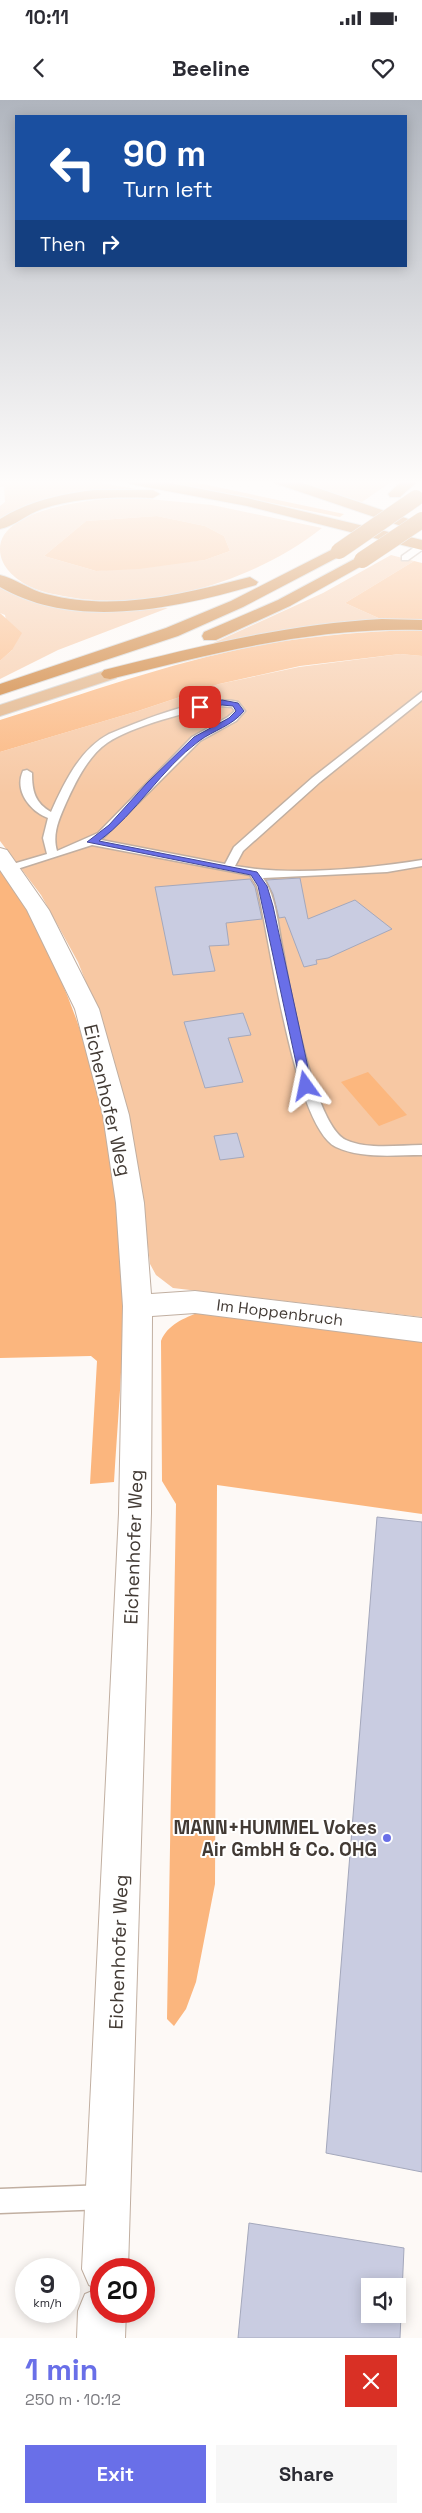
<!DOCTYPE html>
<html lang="en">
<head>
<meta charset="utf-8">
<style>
  :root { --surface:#fff; --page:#f7f7f7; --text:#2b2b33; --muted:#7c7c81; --accent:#696fe8 }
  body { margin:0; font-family:"Space Grotesk",sans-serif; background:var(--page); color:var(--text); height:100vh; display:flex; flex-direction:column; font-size:19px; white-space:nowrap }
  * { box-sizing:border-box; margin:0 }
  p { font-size:16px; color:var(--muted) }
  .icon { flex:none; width:28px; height:28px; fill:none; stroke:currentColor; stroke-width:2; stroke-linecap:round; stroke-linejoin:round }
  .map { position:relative; height:2238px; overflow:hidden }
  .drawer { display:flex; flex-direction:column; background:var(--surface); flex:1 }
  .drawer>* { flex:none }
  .top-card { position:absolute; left:15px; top:15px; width:392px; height:152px; border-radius:0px; box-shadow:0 2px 12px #0003; background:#1a4fa0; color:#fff; overflow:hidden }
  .buttons { position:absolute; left:361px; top:2178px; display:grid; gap:10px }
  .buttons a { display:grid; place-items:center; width:45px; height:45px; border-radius:0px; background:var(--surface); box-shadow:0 2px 12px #0003; font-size:25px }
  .speed { position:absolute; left:15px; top:2158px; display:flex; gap:10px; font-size:25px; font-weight:700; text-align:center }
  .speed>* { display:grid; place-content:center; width:65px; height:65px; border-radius:50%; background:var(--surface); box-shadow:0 2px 12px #0003; line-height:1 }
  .speed small { font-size:12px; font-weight:400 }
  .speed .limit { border:8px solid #d22; background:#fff; color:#111 }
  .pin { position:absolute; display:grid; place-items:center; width:42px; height:42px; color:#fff; margin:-21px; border-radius:10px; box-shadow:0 2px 8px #0006 }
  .me { position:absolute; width:55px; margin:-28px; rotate:348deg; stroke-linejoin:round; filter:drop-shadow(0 0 4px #0008) }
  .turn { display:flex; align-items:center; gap:18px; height:105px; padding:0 25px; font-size:22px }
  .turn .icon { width:65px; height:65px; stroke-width:2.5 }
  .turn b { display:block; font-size:35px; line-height:42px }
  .then { display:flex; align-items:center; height:48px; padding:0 25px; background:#0003; gap:10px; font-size:19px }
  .round { display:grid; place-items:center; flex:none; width:52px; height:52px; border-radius:0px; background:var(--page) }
  .head { display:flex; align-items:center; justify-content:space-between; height:85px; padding:0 25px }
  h1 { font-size:30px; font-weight:700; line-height:38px; color:var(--accent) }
  .primary-button { display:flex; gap:10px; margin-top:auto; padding:10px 25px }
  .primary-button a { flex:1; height:58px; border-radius:0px; background:var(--accent); color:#fff; font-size:20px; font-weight:700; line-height:58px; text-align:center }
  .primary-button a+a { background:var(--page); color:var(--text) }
  .status { display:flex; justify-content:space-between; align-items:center; height:35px; padding:0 25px; background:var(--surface); direction:ltr }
  .status svg { height:14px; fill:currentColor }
  header { display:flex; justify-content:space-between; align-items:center; height:65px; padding:0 25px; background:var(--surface); font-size:22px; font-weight:700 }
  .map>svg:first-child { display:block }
  .green { fill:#f7c8a3; fill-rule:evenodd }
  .forest { fill:#fbb67e }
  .water { fill:#fcb77e }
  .building { fill:#c9cce1; stroke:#a4a8bc; fill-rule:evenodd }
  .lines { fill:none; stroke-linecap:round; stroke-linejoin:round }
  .service-casing { stroke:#c1afa1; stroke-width:3 }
  .minor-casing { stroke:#c1afa1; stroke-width:2 }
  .primary-casing { stroke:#d5d4d2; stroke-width:2 }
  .motorway-casing { stroke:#d5d4d2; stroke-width:2 }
  .service { fill:#fff; fill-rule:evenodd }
  .minor { fill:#fff; fill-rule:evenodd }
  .primary { fill:#e0af80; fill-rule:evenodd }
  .motorway { fill:#cc7a2b; fill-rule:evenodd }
  .motorway-bridge-casing { stroke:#d5d4d2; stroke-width:17; stroke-linecap:butt }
  .motorway-bridge { stroke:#cc7a2b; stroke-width:16 }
  .route { fill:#696fe8; stroke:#444897 }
  .poi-dot { fill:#696fe8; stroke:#fff; stroke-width:2 }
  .labels { text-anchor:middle; stroke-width:4; stroke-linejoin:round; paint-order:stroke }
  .street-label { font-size:16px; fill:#423a34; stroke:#fff }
  .near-street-label { font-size:19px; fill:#423a34; stroke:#fff }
  .near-poi-label { font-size:19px; font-weight:bold; fill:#423a34; stroke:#fff; text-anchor:end }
</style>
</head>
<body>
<div class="status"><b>10:11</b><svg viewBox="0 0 49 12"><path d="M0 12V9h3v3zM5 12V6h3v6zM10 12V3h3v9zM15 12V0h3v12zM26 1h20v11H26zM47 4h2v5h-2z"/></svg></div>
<header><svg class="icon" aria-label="back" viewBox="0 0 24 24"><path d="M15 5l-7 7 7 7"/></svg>Beeline<svg class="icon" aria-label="heart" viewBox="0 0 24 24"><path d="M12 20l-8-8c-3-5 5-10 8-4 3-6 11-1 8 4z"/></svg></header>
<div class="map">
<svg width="422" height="2238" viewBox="0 0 422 2238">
  <rect width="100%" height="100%" fill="#fdf9f6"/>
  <!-- green -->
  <g class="green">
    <path d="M0 380H84L142 390C104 391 30 397 0 420V406L5 402 4 386 0 387Z"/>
    <path d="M290 380H394L362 402Z"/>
    <path d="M128 397 212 405 322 428C255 481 153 512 69 497 53 494 39 492 25 484 12 476 0 465 0 449 0 407 98 399 128 397ZM157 416 205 426 224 436 230 451 205 460 96 471 44 456 86 421Z"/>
    <path d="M391 455 414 461 345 503 385 521 209 545 323 493Z"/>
    <path d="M0 486 111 511 168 508 58 550 0 579V561L12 550 5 515 0 513Z"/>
    <path d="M400 554 422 556V1217L173 1188 156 1175 150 1164 141 1086 130 1027 112 953 96 908 78 862 41 795 0 741V652L138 611 219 584 299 567Z"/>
  </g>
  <!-- forest -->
  <g class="forest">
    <path d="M157 380H184L344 414 340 417Z"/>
    <path d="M157 416 205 426 224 436 230 451 205 460 139 469 96 471 44 456 86 421Z"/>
    <path d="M414 461 422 463V522L385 521 345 503Z"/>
    <path d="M0 513 22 533 12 550 0 561Z"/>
    <path d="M422 530V556L400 554 300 566 219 584 138 611 0 652V620C88 593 176 560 267 544 318 535 370 531 422 530Z"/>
    <path d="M0 769C25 802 43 840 60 878 102 975 121 1081 123 1186 124 1252 118 1317 114 1382L90 1384 97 1261 91 1256 0 1258Z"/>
    <path d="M200 1212 422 1241V1414L217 1385 215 1784 196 1882 186 1909 174 1926 167 1919 176 1404 162 1381 161 1241C167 1225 184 1218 200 1212Z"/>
  </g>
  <!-- water -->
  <path class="water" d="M368 972 407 1015 379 1026 341 982Z"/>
  <!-- building -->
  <g class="building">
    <path d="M300 778 308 819 355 800 392 829 328 858 316 860 317 864 304 867 285 817 279 818 273 794 266 780Z"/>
    <path d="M250 779 255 787 262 819 226 823 229 845 209 846 215 871 173 875 155 787Z"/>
    <path d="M243 913 251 935 228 938 243 982 205 988 184 922Z"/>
    <path d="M237 1033 244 1057 220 1060 214 1036Z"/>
    <path d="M377 1417 422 1422V2072L326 2053Z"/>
    <path d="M249 2123 404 2148 400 2238H238ZM370 2186H398V2214H370Z"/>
  </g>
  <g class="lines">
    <!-- service casing -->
    <g class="service-casing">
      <g id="service">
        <path d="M419 444H422V450L408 460H402V456Z"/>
        <path d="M422 592V600L320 682 243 751 235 766C292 776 365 769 422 760V766L387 772 263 778C277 798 278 828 283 851 289 887 314 1025 346 1040 368 1050 399 1045 422 1045V1055C394 1055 362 1059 336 1047 294 1027 269 834 257 786L250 775 92 745 14 770 10 771 4 768 6 766 47 754 43 738 48 718C30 711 14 691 23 671L27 670 32 673C32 691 35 703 51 712 64 683 80 649 109 634 141 621 205 594 238 602L245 611 236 621 200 641 101 740 225 764 234 747 312 678ZM220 606 232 607 235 611 228 617 192 637 98 733 57 751C52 734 59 719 66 703 75 683 88 656 107 643 132 626 189 611 220 606Z"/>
        <path d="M106 2085 115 2088 118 2097 115 2106 106 2109 0 2113V2089Z"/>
      </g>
    </g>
    <!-- minor casing -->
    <g class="minor-casing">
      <path id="minor" d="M0 748 7 750 49 810 99 909 129 1015 144 1103 151 1194 195 1191 422 1218V1242L195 1213 152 1216 151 1413 128 2169H101V2211H126L125 2238H77L78 2211 85 2194 97 2189 89 2185 82 2169 119 1413 123 1206 116 1103 103 1015 75 909 27 810 0 770Z"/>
    </g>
    <!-- primary casing -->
    <g class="primary-casing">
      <path id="primary" d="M110 569 116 570 119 574 116 578 0 616V605Z"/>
    </g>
    <!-- motorway casing -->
    <g class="motorway-casing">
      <g id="motorway">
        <path d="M123 380H155L247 398 422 440V450L247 406 130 384Z"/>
        <path d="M272 380H294L420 423 422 427 415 430 410 429 274 383Z"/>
        <path d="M403 380H419L400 397H390L388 394Z"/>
        <path d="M94 390H153L160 394 153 398C116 397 78 397 42 409 27 414 15 426 0 429V419C29 401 61 394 94 390Z"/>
        <path d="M339 446 344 448 347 451 344 454 243 507 178 536 0 595V584L166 528 231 501Z"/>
        <path d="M362 455 370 460 367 463 290 506 216 540H204L202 536 204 532 278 500Z"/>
        <path d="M0 475C16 479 30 490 46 494 116 512 182 494 250 477L258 482 256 485C177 508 76 531 0 487Z"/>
        <path d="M382 519 422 520V530C313 527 215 553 110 579L104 578 101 574 104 570C196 547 287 524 382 519Z"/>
      </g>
    </g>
    <!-- service -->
    <use href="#service" class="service"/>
    <!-- minor -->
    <use href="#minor" class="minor"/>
    <!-- primary -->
    <use href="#primary" class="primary"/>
    <!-- motorway -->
    <use href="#motorway" class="motorway"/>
    <!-- motorway-bridge casing -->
    <g class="motorway-bridge-casing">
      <g id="motorway-bridge">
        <path d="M339 451 416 398"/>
        <path d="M362 460 422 420"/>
      </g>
    </g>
    <!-- motorway-bridge -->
    <use href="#motorway-bridge" class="motorway-bridge"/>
  </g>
  <!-- sky -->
  <linearGradient id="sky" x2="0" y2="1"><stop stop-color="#b0b5be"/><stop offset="0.55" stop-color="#fefcfb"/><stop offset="1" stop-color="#fefcfb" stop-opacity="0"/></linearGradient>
  <rect width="422" height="694" fill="url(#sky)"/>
  <!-- route -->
  <path class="route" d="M222 600 238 603 244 611C232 626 214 630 199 641 161 669 137 713 99 741L257 772 267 786 273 806 312 986 306 990 301 986 258 786 251 775 87 742 109 725 147 683 194 637 229 618 236 611 233 606 222 605 200 609 197 607Z"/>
  <!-- markers -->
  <circle class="poi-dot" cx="387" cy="1738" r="5"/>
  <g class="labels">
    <!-- street labels -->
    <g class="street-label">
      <text transform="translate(280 1212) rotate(7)" y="6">Im Hoppenbruch</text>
    </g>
    <!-- near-street labels -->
    <g class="near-street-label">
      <text transform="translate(108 1000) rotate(77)" y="7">Eichenhofer Weg</text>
      <text transform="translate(133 1447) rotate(-88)" y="7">Eichenhofer Weg</text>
      <text transform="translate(118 1852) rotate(-88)" y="7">Eichenhofer Weg</text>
    </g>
    <!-- near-poi labels -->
    <g class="near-poi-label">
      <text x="377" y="1734">MANN+HUMMEL Vokes<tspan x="377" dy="22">Air GmbH &amp; Co. OHG</tspan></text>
    </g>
  </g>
</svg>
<div class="buttons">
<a><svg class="icon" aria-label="sound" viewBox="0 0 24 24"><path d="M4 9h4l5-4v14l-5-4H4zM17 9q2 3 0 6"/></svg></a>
</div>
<div class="speed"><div>9<small>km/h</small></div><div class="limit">20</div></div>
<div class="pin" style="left:200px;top:607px;background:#d93025"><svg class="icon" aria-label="arrive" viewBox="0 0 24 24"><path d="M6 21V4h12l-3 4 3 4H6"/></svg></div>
<svg class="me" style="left:306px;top:986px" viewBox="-20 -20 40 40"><path d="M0-17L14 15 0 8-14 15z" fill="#696fe8" stroke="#fff" stroke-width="4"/></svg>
<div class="top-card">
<div class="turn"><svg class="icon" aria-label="left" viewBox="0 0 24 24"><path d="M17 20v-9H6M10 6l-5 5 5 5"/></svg><div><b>90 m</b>Turn left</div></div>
<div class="then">Then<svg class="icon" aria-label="right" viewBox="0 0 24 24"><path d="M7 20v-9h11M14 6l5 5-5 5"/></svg></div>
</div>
</div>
<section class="drawer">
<div class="head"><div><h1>1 min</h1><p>250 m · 10:12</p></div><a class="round" style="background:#d93025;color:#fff"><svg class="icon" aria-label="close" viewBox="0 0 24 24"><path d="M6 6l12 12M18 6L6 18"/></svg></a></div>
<div class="primary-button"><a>Exit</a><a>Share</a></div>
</section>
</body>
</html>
